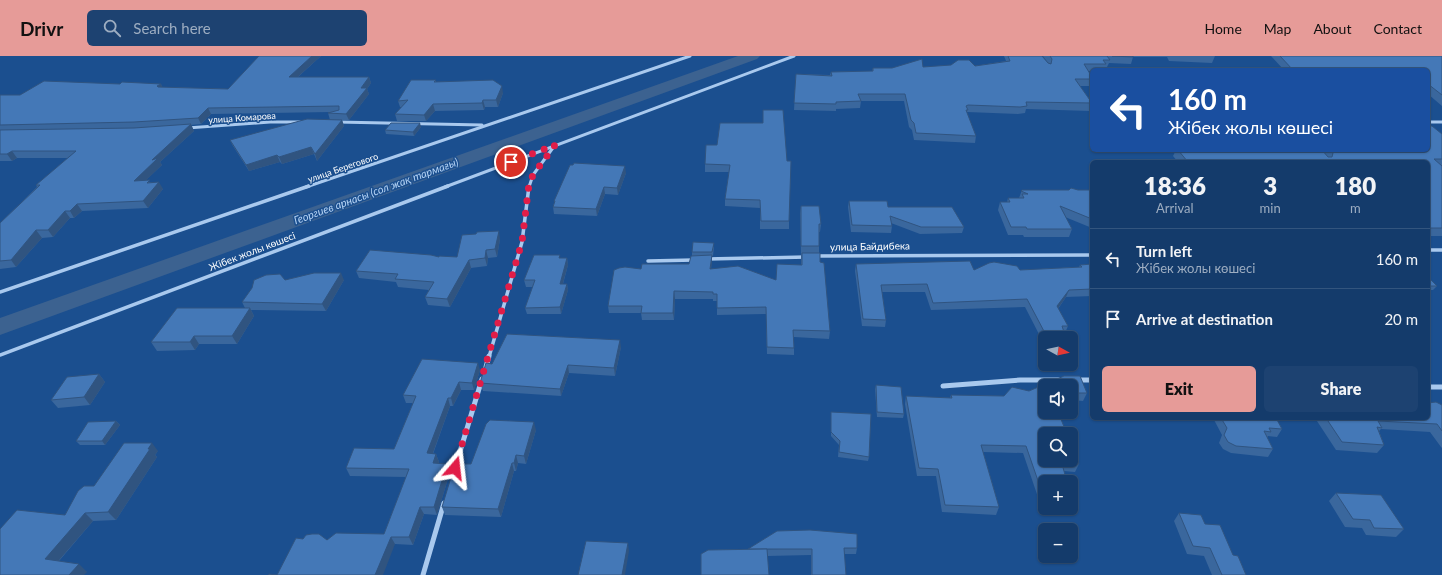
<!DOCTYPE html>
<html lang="en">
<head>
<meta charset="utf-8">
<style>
  :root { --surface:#143b6b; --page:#1d4271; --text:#f1f3f6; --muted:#9dadc1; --line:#33557e; --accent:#e69b98 }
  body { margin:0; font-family:Lato,sans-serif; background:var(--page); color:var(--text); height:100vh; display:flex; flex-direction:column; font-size:15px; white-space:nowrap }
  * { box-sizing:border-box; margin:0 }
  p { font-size:13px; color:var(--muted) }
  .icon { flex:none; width:22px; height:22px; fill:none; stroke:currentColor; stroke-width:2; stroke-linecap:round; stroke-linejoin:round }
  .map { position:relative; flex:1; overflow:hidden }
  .sheet { position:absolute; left:1090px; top:104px; width:340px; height:260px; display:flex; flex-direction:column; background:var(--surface); border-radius:6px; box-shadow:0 1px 3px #0004,0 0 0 1px var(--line) }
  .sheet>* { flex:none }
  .guide { position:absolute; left:1090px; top:12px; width:340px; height:84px; border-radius:6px; box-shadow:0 1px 3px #0004,0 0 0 1px var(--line); background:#1a4fa0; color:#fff; overflow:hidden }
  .needle { width:26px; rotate:98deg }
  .tools { position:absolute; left:1038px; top:275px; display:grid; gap:8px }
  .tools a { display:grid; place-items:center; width:40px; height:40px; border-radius:6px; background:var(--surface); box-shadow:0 1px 3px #0004,0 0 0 1px var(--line); font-size:20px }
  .pin { position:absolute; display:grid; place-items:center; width:34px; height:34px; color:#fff; margin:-17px; border:2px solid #fff; border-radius:50%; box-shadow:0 1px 4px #0007 }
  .me { position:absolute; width:44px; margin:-22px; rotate:17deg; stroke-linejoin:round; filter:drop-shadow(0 0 3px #0008) }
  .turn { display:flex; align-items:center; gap:14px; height:84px; padding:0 12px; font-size:18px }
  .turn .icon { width:52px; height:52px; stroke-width:2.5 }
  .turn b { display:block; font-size:28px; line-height:34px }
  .eta { display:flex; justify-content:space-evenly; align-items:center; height:68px; text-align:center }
  .eta b { font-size:24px; font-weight:800; line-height:28px }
  .action { display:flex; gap:8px; margin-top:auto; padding:8px 12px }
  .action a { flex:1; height:46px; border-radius:6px; background:var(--accent); color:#111; font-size:16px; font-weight:800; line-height:46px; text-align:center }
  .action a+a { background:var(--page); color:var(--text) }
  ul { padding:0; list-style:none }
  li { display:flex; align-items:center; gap:12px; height:60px; padding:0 12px; border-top:1px solid var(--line) }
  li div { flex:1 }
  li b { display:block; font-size:15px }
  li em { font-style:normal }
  header { display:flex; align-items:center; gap:24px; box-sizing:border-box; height:56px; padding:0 20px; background:var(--accent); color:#111 }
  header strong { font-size:19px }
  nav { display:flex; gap:22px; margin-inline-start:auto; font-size:14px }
  .search { width:280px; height:36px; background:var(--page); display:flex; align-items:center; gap:10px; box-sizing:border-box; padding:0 14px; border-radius:6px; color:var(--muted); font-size:15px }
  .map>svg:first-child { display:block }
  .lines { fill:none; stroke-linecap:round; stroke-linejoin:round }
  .canal { fill:#3c6290; fill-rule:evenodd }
  .street-far2 { stroke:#a9c9ee; stroke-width:3 }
  .street-far1 { stroke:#a9c9ee; stroke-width:3.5 }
  .street { stroke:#a9c9ee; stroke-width:5 }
  .wall { fill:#3a679d }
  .shaded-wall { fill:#305480 }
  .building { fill:#4478b7; stroke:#305480 }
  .route { stroke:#e11d48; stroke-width:7; stroke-dasharray:0 12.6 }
  .labels { text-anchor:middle; stroke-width:3; stroke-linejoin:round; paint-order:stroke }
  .far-street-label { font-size:9px; fill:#fff; stroke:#1b4f8f }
  .street-label { font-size:10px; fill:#fff; stroke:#1b4f8f }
  .water-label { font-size:11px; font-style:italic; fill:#b5d3f5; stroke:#1b4f8f }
</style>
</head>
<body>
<header>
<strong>Drivr</strong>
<div class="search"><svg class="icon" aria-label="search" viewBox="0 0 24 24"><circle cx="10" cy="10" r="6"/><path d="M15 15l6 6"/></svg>Search here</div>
<nav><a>Home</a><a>Map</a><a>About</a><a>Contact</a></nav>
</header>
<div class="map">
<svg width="1442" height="519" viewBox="0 0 1442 519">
  <rect width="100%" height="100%" fill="#1b4f8f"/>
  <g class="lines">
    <!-- canal -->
    <path class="canal" d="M738 0H760L757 3 0 279V262Z"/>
    <!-- street-far2 -->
    <g class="street-far2">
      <path d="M337 66 482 69"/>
      <path d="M1428 66H1442"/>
      <path d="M187 72 270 66H300"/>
      <path d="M306 131 690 0"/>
      <path d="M445 131 794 0"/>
      <path d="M529 131 533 119 555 89"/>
    </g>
    <!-- street-far1 -->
    <g class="street-far1">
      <path d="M1428 194H1442"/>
      <path d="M815 200 1092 199"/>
      <path d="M707 203 806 201"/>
      <path d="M648 205 694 204"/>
      <path d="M0 236 309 130"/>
      <path d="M0 299 448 130"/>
      <path d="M489 301 522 186 529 130"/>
    </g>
    <!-- street -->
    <g class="street">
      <path d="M486 311 489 300"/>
      <path d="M1077 324H1092"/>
      <path d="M943 330 1020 324H1060"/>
      <path d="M1428 331H1442"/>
      <path d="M455 412 482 323"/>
      <path d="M423 519 444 447"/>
    </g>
  </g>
  <!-- wall -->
  <g class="wall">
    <path d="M259 0H321L298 21H369L371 27 367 33 369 38 349 64H342L344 70 317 105 314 98 282 108 280 106 249 115 233 90 230 84 330 64 328 57 331 56 211 58 201 68 191 69 194 75 160 106 162 109 146 124 163 133 148 152 82 155 74 162H70L53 181 42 182 16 211 0 213V167L37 131 36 129 68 102H17L12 105H0V39H20L120 28H161L162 31 228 33Z"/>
    <path d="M1004 0H1042L1048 7 1043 0H1215L1212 7 1169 5 1167 1H1133L1131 8 1109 7 1107 11H1105L1104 14H1092V15H1088L1092 21 1091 30H1080L1092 47 1090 55 1026 53 1025 57 1018 58 967 56V57L976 80 975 87 914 84 912 74 909 71 904 45H861L860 52 836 53V55L794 54 796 18 830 19 831 16 872 15 873 12H892L923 11 975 10 1006 5Z"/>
    <path d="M1271 0H1442V50L1428 38V14H1284Z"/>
    <path d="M436 24V26L503 37 498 51H485L484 54 435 55 426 65H397L395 58 402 51H400L398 45Z"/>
    <path d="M763 54 787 105 789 165V173H760V152L725 150V143L729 116H705V108L717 89 763 67Z"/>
    <path d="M421 71 414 80 386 78 385 74Z"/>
    <path d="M1442 78V180H1428V106H1178L1173 100 1176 94H1428Z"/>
    <path d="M626 117 618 139 605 138 597 160 554 158 553 151 554 148V145Z"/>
    <path d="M1022 134H1092V172L1065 161 1072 173 1069 181H1024L1023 179H1008L998 154 1000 146H1007L1008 142H1019Z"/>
    <path d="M849 145 888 151 964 171 962 177 920 178 891 167 892 170 891 177 851 176 848 151Z"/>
    <path d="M801 150 821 168 820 176H819V197L830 275 829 283 794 281V299L767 298 766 258 717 259V245H713V243H675L674 264H642L641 257H609L608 250 641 213 689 208 692 200V196L714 191 713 200H712L711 213 776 224 801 209V198L800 157Z"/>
    <path d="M500 183 497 201 488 202 487 210 471 212 450 251 428 249 425 241 429 234 398 231 396 226 359 222 356 215 439 201H457Z"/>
    <path d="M561 202H567L568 209 563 228H567L568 234 561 258H527L525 252 533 231H526L524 224Z"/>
    <path d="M856 208 974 214H1020L1079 211 1080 209 1092 208V240L1066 241 1058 253 1068 270 1065 277 1045 282V304H1042L1038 292 1042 284 1025 251 931 254 925 236H882L886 264 885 271 862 270 855 215Z"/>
    <path d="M1428 221 1437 230 1433 234H1428Z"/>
    <path d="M285 224H344L326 255 251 254 254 260 237 288H199L195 294 157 295 151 286 245 252 242 246Z"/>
    <path d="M621 291 615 320 569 317 561 340 483 335 480 327 492 308Z"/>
    <path d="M480 314 474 334H461L453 350H450L433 398H436L439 406V408L450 416 437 459 424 458 413 489 395 488 277 519 327 484 384 478 406 421 350 420 346 412 394 393 413 347H406L403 339Z"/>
    <path d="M99 318 105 326 90 349 58 352 51 344Z"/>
    <path d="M1064 320 1087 337 1083 345 1071 344V330H1045L1079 408 1075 416 1064 415 1045 426V452H1071V438L1075 450 1071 458 1043 456 1023 397 983 396 999 451 996 459 942 456 936 420H917L905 348 906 340 950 342 951 339 1004 340 1029 335Z"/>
    <path d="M876 329 904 358 903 362 877 361 875 333Z"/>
    <path d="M1442 349V392L1441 391 1430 376 1381 373 1379 375 1384 389 1377 397 1336 394 1315 362H1428Z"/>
    <path d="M831 356 869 401 868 405 838 401 839 389 831 380Z"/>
    <path d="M1213 362H1276L1282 373 1277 381 1268 380 1267 382 1273 393 1268 401 1231 397 1223 393 1219 387 1222 379Z"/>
    <path d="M116 365 120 369 105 389H80L76 385Z"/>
    <path d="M536 374 526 408 518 407 516 415H514L501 461 445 459 442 451 471 408Z"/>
    <path d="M158 395 155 399 157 401 116 464 93 465 59 505 87 516 0 519 65 459 94 430Z"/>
    <path d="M1336 437 1404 473 1396 481 1366 479 1362 472 1345 471 1329 445Z"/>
    <path d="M1179 457 1205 468 1246 519H1212L1204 500 1187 498 1174 465Z"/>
    <path d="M857 492 856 498H844L846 519H811V499L767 500 708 494Z"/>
  </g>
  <!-- shaded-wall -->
  <g class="shaded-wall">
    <path d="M312 0H321L291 27 289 21Z"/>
    <path d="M369 21 371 27 367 33 369 38 349 64 346 58 361 32Z"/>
    <path d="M161 28 164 34 157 30Z"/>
    <path d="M502 30 503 37 498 51 496 44Z"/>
    <path d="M483 44 485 51 484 54 482 47Z"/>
    <path d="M433 48 435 55 426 65 424 59Z"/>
    <path d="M208 52 211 58 201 68 198 62Z"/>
    <path d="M342 64 344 70 317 105 315 98Z"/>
    <path d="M420 67 421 71 414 80 413 76Z"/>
    <path d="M191 68 194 75 160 106 162 109 138 132 134 125 152 104Z"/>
    <path d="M311 91 314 98 282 108 279 101Z"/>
    <path d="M12 95 17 102 12 105 7 98Z"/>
    <path d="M277 99 280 106 249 115 246 109Z"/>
    <path d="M625 110 626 117 618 139 617 132Z"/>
    <path d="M159 126 163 133 148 152 143 145Z"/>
    <path d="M604 131 605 138 597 160 596 153Z"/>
    <path d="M77 148 82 155 74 162 70 155Z"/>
    <path d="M65 155 70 162 53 181 48 174Z"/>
    <path d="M36 174 42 182 16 211 11 204Z"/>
    <path d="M499 175 500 183 497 201 495 193Z"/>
    <path d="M486 194 488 202 487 210 485 202Z"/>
    <path d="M712 199V207L710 220V213Z"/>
    <path d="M567 202 568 209 561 234 560 228Z"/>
    <path d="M469 204 471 212 450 251 447 243Z"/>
    <path d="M341 217 344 224 326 255 322 248Z"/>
    <path d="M567 228 568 234 561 258 560 251Z"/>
    <path d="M1069 234 1066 241 1054 258 1057 250Z"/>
    <path d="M674 235 675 243 674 264 673 257Z"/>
    <path d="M250 252 254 260 237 288 232 280Z"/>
    <path d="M194 280 199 288 195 294 190 286Z"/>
    <path d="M620 284 621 291 615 320 614 312Z"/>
    <path d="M478 307 480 314 474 334 472 327Z"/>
    <path d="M568 309 569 317 561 340 560 333Z"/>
    <path d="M99 318 105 326 90 349 84 341Z"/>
    <path d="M459 326 461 334 453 350 451 342Z"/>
    <path d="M448 342 450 350 430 405 427 397Z"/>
    <path d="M116 365 120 369 105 389 102 385Z"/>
    <path d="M534 366 536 374 526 408 524 400Z"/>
    <path d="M152 387 158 395 155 399 157 401 116 464 108 456Z"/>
    <path d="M436 398 439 406 436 415 433 407Z"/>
    <path d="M516 399 518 407 516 415 514 407Z"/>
    <path d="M512 407 514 415 501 461 498 453Z"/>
    <path d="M447 408 450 416 437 459 434 451Z"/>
    <path d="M420 451 424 458 413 489 409 481Z"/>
    <path d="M85 457 93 465 54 510 45 503Z"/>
    <path d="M391 481 395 488 383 519H375Z"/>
    <path d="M628 487 629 495 625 519H622Z"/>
    <path d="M79 508 87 516 84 519H69Z"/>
  </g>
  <!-- building -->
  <g class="building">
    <path d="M259 0H312L289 21H369L361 32H367L346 58 328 57 339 54V50L208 52 198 62 134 66 0 69V39H20L44 25 120 28 122 26 161 28 157 30 158 31 228 33Z"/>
    <path d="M1008 0H1042L1048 7 1051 8 1052 3 1050 0H1107L1110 4H1103L1106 8H1084L1092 21V23H1075L1092 47 1026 46 1027 50 1020 51 968 49 966 50 968 54H966L976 80 916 77 914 67 911 64 905 38H858L861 45 836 46V48L794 47 796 18 832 20 831 16 873 15V12H892L922 3 923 11 951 9 958 4H969L975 10 1010 5Z"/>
    <path d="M1112 0H1133V1Z"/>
    <path d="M1280 0H1442V39L1428 28V14H1401L1349 12 1352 14H1293Z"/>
    <path d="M411 24H436L434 26 493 24 502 30 496 44H483L482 47 433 48 424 59 395 58 408 44 398 45Z"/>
    <path d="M763 54H783L787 105H791L789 165H761L760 144 725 143 730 109 705 108 706 89H717L720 67H763Z"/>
    <path d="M307 63 342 64 315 98 311 91 279 101 277 99 246 109 230 84Z"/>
    <path d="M391 67H420L413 76 385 74Z"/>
    <path d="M191 68 152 104 158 102 134 125 150 124 147 127 159 126 143 145 77 148 70 155H65L48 174H36L11 204 0 205V167L40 129H36L76 95H12L7 98H0V74L134 72Z"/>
    <path d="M1428 70H1432L1442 78V103H1434L1442 110V172H1428V106H1188L1178 94H1322L1328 101H1332L1333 97 1330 94H1428Z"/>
    <path d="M574 107 625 110 617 132 604 131 596 153 553 151 555 145H554L570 109H573Z"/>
    <path d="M1071 132 1078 134H1092V163L1060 150 1072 173H1027L1026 171H1011L1000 146H1010L1008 142H1024L1022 138H1028L1021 135 1022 134H1069Z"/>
    <path d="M849 145H887L888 151H952L964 171H921L890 160 892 170 852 169Z"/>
    <path d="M801 150H819L821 168H819V190H801Z"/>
    <path d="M499 175 495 193 486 194 485 202 469 204 447 243 425 241 434 226 395 223 398 218 356 215 370 194 431 199 439 201V200L457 201 462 179 476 178 477 176Z"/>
    <path d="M693 186 714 187 712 196H692Z"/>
    <path d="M802 197H820V206L824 207 830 275 793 274 794 292 767 291 766 251 717 252V238H713V236L674 235 673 257H641L642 250H608L614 214 619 212 625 211 641 213 642 208H689L691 200 712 199 710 213 738 210 776 224 777 208 802 209Z"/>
    <path d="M534 199H560L559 202H567L560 228H567L560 251 525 252 535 224H524Z"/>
    <path d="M970 205 974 214 989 207 994 206 1017 210 1020 214 1082 211 1080 209 1092 208V233L1069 234 1057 250 1068 270H1062L1066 282H1045V297L1041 285 1046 279 1027 243 933 247 927 228 881 229 886 264 863 263 856 208Z"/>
    <path d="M314 217H341L322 248 242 246 252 232 254 224 266 219 280 218 285 224Z"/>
    <path d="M1428 221 1437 230H1428Z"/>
    <path d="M177 252H250L232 280H194L190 286H151Z"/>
    <path d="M507 278 620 284 614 312 568 309 560 333 480 327 486 307 492 308Z"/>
    <path d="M422 303 478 307 472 327 459 326 451 342H448L427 397 436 398 433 407 447 408 434 451H420L409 481H391L375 519H268L269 518 277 519 296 482 303 483 306 479 312 478H319L327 484 336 477 384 478 409 413 346 412 354 392 394 393 416 340 403 339Z"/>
    <path d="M99 318 84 341 51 344 67 321Z"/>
    <path d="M1064 320H1080L1087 337H1071V330H1045V356H1058L1067 378H1045V404H1071V388L1079 408H1062L1067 426H1045V445L1026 390 981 389 999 451 945 449 938 413 919 412 906 340 952 342 951 339 1004 340 1012 331 1029 335Z"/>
    <path d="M876 329 901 331 904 358 877 356Z"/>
    <path d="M1436 346 1442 349V375L1437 368 1378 365 1382 372 1377 371 1384 389 1342 386 1326 362H1428V347Z"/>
    <path d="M831 356 871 358 869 401 839 396 840 385 831 376Z"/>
    <path d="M1221 362H1276L1282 373 1269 372 1271 376 1264 375 1273 393 1236 390 1228 386 1224 379 1227 372Z"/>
    <path d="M490 364 534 366 524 400 516 399 514 407H512L498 453 442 451 455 408H471L486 368Z"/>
    <path d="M116 365 102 385H76L88 366Z"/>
    <path d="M124 387H152L148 393H150L108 456 85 457 45 503 79 508 69 519H0V473L17 454 65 459 78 435 84 430H94Z"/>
    <path d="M1336 437 1381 439 1404 473 1374 472 1370 464 1353 463Z"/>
    <path d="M1071 438 1075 450H1071Z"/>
    <path d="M1179 457 1201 459 1205 468 1220 469 1233 499 1238 500 1246 519H1222L1210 492 1193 490Z"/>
    <path d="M810 474 857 478V492H844L846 519H812V493H748L777 475Z"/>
    <path d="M586 485 628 487 622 519H578Z"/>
    <path d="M767 493 769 519H701V498L708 494Z"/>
  </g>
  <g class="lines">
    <!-- route -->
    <path class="route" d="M455 412 522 186 529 128 533 119 555 89 511 106"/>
  </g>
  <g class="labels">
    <!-- far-street labels -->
    <g class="far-street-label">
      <text transform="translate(242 62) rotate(-4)" y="3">улица Комарова</text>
      <text transform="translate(343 112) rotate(-19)" y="3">улица Берегового</text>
    </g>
    <!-- street labels -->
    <g class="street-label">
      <text transform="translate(870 190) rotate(-1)" y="4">улица Байдибека</text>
      <text transform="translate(252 195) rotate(-21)" y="4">Жібек жолы көшесі</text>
    </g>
    <!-- water labels -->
    <g class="water-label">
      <text transform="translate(376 135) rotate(-20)" y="4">Георгиев арнасы (сол жақ тармағы)</text>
    </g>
  </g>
</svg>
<div class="tools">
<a><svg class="needle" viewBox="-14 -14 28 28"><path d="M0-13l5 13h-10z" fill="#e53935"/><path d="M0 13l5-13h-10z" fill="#9dadc1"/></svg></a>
<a><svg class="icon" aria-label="sound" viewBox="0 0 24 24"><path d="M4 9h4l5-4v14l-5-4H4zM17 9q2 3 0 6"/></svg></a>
<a><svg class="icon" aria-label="search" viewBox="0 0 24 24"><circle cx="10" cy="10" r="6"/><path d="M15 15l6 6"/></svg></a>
<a>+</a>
<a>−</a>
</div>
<div class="pin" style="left:511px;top:106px;background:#d93025"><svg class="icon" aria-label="arrive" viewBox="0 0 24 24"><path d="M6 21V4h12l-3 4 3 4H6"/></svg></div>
<svg class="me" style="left:455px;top:412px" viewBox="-20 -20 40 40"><path d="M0-17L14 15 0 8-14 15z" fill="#e11d48" stroke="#fff" stroke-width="4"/></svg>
<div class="guide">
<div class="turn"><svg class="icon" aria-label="left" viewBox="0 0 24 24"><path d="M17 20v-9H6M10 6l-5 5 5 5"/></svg><div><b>160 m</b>Жібек жолы көшесі</div></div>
</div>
<section class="sheet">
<div class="eta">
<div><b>18:36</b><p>Arrival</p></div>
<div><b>3</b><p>min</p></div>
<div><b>180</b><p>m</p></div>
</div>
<ul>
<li><svg class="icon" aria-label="left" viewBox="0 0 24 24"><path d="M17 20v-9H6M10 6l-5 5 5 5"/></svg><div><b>Turn left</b><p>Жібек жолы көшесі</p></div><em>160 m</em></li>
<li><svg class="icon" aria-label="arrive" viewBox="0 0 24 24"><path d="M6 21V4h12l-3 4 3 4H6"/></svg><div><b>Arrive at destination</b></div><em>20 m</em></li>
</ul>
<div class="action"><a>Exit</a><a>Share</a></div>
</section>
</div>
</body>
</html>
